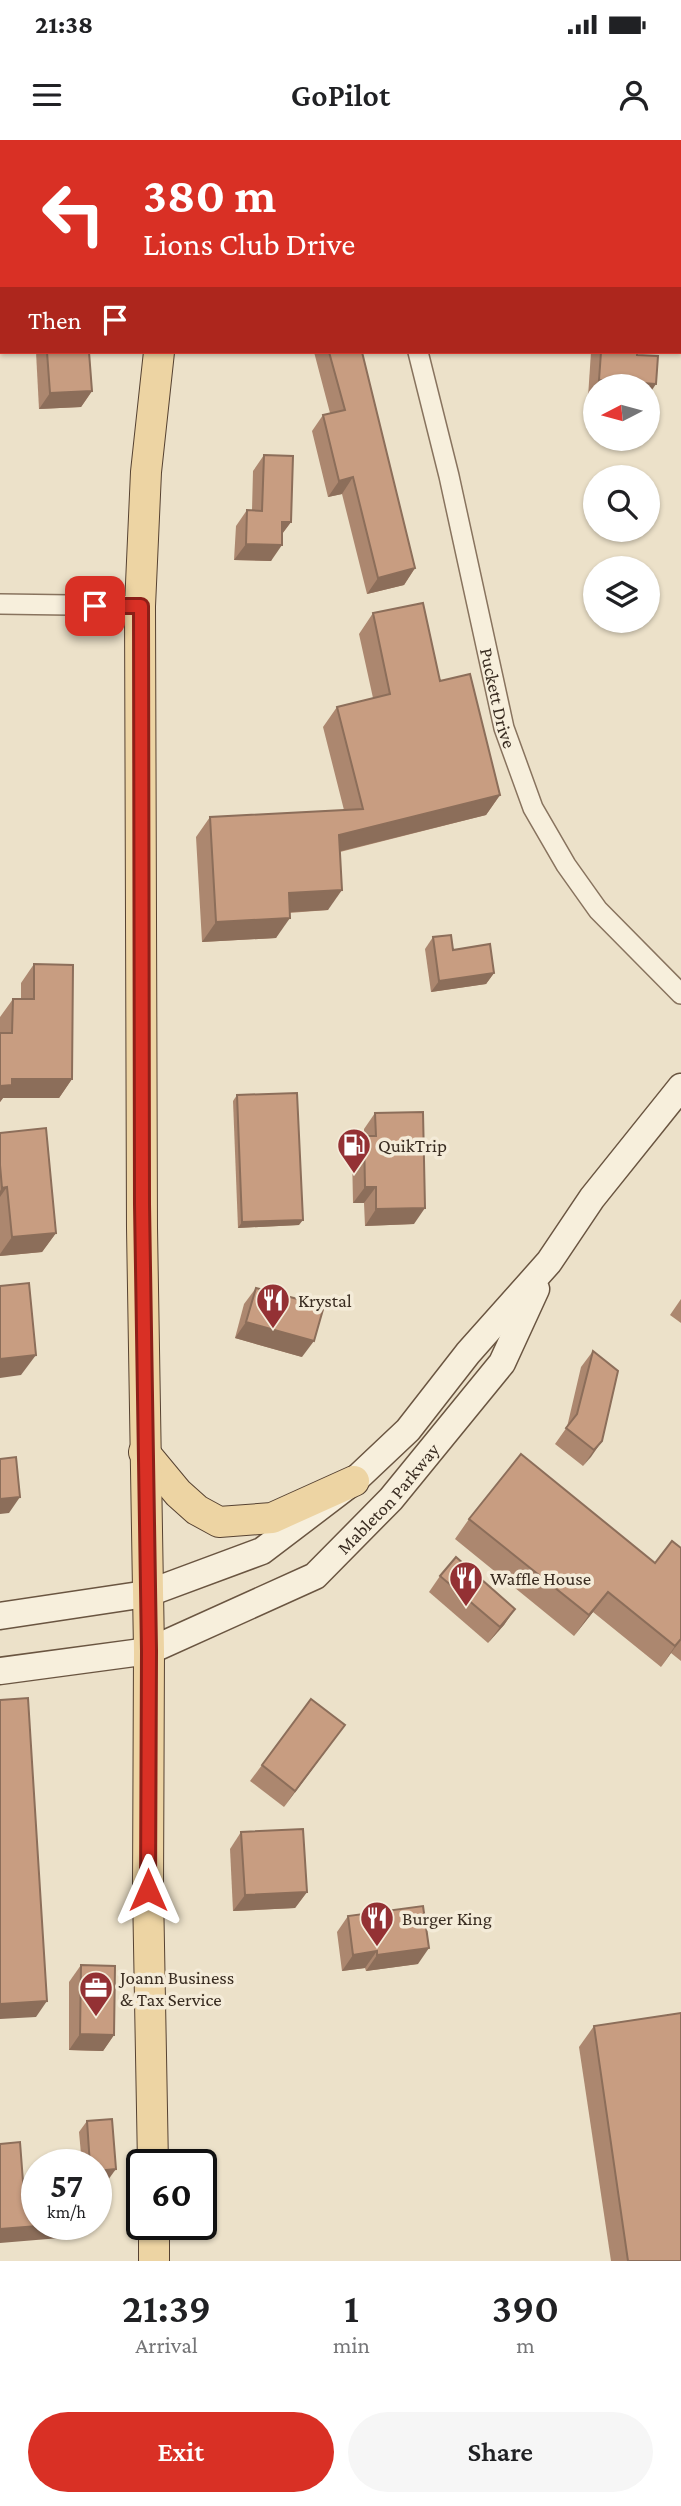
<!DOCTYPE html>
<html lang="en">
<head>
<meta charset="utf-8">
<style>
  :root { --surface:#fff; --page:#f6f6f6; --text:#202124; --muted:#757577; --accent:#d93025 }
  body { margin:0; font-family:"Crimson Pro",serif; background:var(--page); color:var(--text); height:100vh; display:flex; flex-direction:column; font-size:26px; white-space:nowrap }
  * { box-sizing:border-box; margin:0 }
  p { font-size:23px; color:var(--muted) }
  .icon { flex:none; width:38px; height:38px; fill:none; stroke:currentColor; stroke-width:2; stroke-linecap:round; stroke-linejoin:round }
  .map { position:relative; height:2121px; overflow:hidden }
  .drawer { display:flex; flex-direction:column; background:var(--surface); flex:1 }
  .drawer>* { flex:none }
  .banner { position:absolute; left:0px; top:0px; width:682px; height:214px; box-shadow:0 2px 5px #0004; background:#d93025; color:#fff; overflow:hidden }
  .needle { width:46px; rotate:264deg }
  .controls { position:absolute; left:583px; top:234px; display:grid; gap:14px }
  .controls a { display:grid; place-items:center; width:77px; height:77px; border-radius:50%; background:var(--surface); box-shadow:0 2px 5px #0004; font-size:35px }
  .speed { position:absolute; left:21px; top:2009px; display:flex; gap:14px; font-size:35px; font-weight:700; text-align:center }
  .speed>* { display:grid; place-content:center; width:91px; height:91px; border-radius:50%; background:var(--surface); box-shadow:0 2px 5px #0004; line-height:1 }
  .speed small { font-size:18px; font-weight:400 }
  .speed .limit { border:4px solid #111; border-radius:10px; background:#fff; color:#111 }
  .pin { position:absolute; display:grid; place-items:center; width:60px; height:60px; color:#fff; margin:-30px; border-radius:14px; box-shadow:0 4px 10px #0006 }
  .me { position:absolute; width:77px; margin:-38px; rotate:0deg; stroke-linejoin:round; filter:drop-shadow(0 0 5px #0008) }
  .turn { display:flex; align-items:center; gap:24px; height:147px; padding:0 28px; font-size:32px }
  .turn .icon { width:91px; height:91px; stroke-width:2.5 }
  .turn b { display:block; font-size:49px; line-height:60px }
  .then { display:flex; align-items:center; height:66px; padding:0 28px; background:#0003; gap:14px; font-size:26px }
  .eta { display:flex; justify-content:space-evenly; align-items:center; height:119px; text-align:center }
  .eta b { font-size:42px; font-weight:600; line-height:49px }
  .primary-button { display:flex; gap:14px; margin-top:auto; padding:14px 28px }
  .primary-button a { flex:1; height:80px; border-radius:42px; background:var(--accent); color:#fff; font-size:28px; font-weight:600; line-height:80px; text-align:center }
  .primary-button a+a { background:var(--page); color:var(--text) }
  .status { display:flex; justify-content:space-between; align-items:center; height:49px; padding:0 35px; background:var(--surface); direction:ltr }
  .status svg { height:19px; fill:currentColor }
  header { display:flex; justify-content:space-between; align-items:center; height:91px; padding:0 28px; background:var(--surface); font-size:32px; font-weight:600 }
  .map>svg:first-child { display:block }
  .lines { fill:none; stroke-linecap:round; stroke-linejoin:round }
  .street-casing { stroke:#88735e; stroke-width:22 }
  .secondary-casing { stroke:#6a5541; stroke-width:29 }
  .primary-casing { stroke:#564232; stroke-width:32 }
  .street { stroke:#f7efdc; stroke-width:19 }
  .secondary { stroke:#f7efdc; stroke-width:26 }
  .primary { stroke:#edd4a3; stroke-width:30 }
  .wall { fill:#ac876f }
  .shaded-wall { fill:#8c6e5a }
  .building { fill:#c89d81; stroke:#8c6e5a; stroke-width:2 }
  .route-casing { stroke:#8d1f18; stroke-width:18 }
  .route { stroke:#d93025; stroke-width:12 }
  .labels { text-anchor:middle; stroke-width:7; stroke-linejoin:round; paint-order:stroke }
  .street-label { font-size:19px; fill:#392c21; stroke:#f4ebd8 }
  .poi-label { font-size:19px; fill:#392c21; stroke:#f4ebd8; text-anchor:start }
</style>
</head>
<body>
<div class="status"><b>21:38</b><svg viewBox="0 0 49 12"><path d="M0 12V9h3v3zM5 12V6h3v6zM10 12V3h3v9zM15 12V0h3v12zM26 1h20v11H26zM47 4h2v5h-2z"/></svg></div>
<header><svg class="icon" aria-label="menu" viewBox="0 0 24 24"><path d="M4 6h16M4 12h16M4 18h16"/></svg>GoPilot<svg class="icon" aria-label="person" viewBox="0 0 24 24"><circle cx="12" cy="8" r="4"/><path d="M4 21q1-7 8-7t8 7"/></svg></header>
<div class="map">
<svg width="681" height="2121" viewBox="0 0 681 2121">
  <rect width="100%" height="100%" fill="#ece1c9"/>
  <g class="lines">
    <!-- street casing -->
    <g class="street-casing">
      <g id="street">
        <path d="M358 0 359 2"/>
        <path id="s1" d="M418 212 449 336 504 588 533 668 566 725 598 770 681 854"/>
        <path d="M0 464 140 466"/>
      </g>
    </g>
    <!-- secondary casing -->
    <g class="secondary-casing">
      <g id="secondary">
        <path d="M0 1476 146 1454 262 1411 354 1341 408 1290 468 1213 549 1122 592 1058 681 947"/>
        <path id="s2" d="M0 1531 149 1511 315 1436 391 1359 502 1223 536 1149"/>
      </g>
    </g>
    <!-- primary casing -->
    <g class="primary-casing">
      <g id="primary">
        <path d="M199 2 200 0"/>
        <path d="M144 1312 178 1353 197 1370 219 1382 272 1378 354 1341"/>
        <path d="M153 2025 148 1750 149 1511 142 1088 140 466 146 332 159 212"/>
        <path d="M154 2084V2121"/>
      </g>
    </g>
    <!-- street -->
    <use href="#street" class="street"/>
    <!-- secondary -->
    <use href="#secondary" class="secondary"/>
    <!-- primary -->
    <use href="#primary" class="primary"/>
  </g>
  <!-- wall -->
  <g class="wall">
    <path d="M36 212H89L92 251 81 267 39 269Z"/>
    <path d="M314 212H362L415 428 404 445 367 454 342 354 328 357 312 291 323 275 330 273Z"/>
    <path d="M591 212H637L588 257Z"/>
    <path d="M264 315 291 382 282 394 271 421 234 420 236 386 247 370H252L253 331Z"/>
    <path d="M373 473 440 541 500 655 486 675 340 712 328 770 289 773 276 798 202 802 196 697 210 677 344 670 323 587 337 567 373 558 359 494Z"/>
    <path d="M433 797 494 833 486 844 431 852 425 809Z"/>
    <path d="M34 824 72 939 59 958H3L0 962V877L13 859H21V843Z"/>
    <path d="M237 955 299 1085 238 1088 233 961Z"/>
    <path d="M375 973 414 1084 365 1086 364 1063H353L352 1013 364 996V989Z"/>
    <path d="M0 993 56 1093 42 1112 0 1116Z"/>
    <path d="M256 1148 302 1217 235 1198 244 1164Z"/>
    <path d="M681 1159V1183L670 1175Z"/>
    <path d="M593 1211 602 1301 583 1326 555 1304 567 1287 581 1227Z"/>
    <path d="M469 1379 655 1423 681 1408V1521L671 1513 661 1527 593 1472 574 1496 455 1399Z"/>
    <path d="M440 1436 515 1469 504 1485 488 1503 429 1452Z"/>
    <path d="M333 1601 284 1667 250 1641 262 1625Z"/>
    <path d="M241 1692 307 1752 295 1768 233 1771 230 1709Z"/>
    <path d="M348 1776 418 1824 366 1831 365 1828 342 1831 337 1792Z"/>
    <path d="M81 1825 114 1895 103 1911 69 1910V1842Z"/>
    <path d="M594 1886 681 2121H611L579 1907Z"/>
    <path d="M87 1981 108 2040 96 2025H82L79 1992Z"/>
  </g>
  <!-- shaded-wall -->
  <g class="shaded-wall">
    <path d="M599 240 656 244 648 256V247H595V257H588Z"/>
    <path d="M92 251 81 267 39 269 50 253Z"/>
    <path d="M353 337 342 354 328 357 339 341Z"/>
    <path d="M282 382H291L279 398Z"/>
    <path d="M246 404 282 405 271 421 234 420Z"/>
    <path d="M415 428 404 445 367 454 378 438Z"/>
    <path d="M500 655 486 675 325 715 339 695Z"/>
    <path d="M342 750 328 770 275 773 289 753Z"/>
    <path d="M290 778 276 798 202 802 216 782Z"/>
    <path d="M494 833 486 844 431 852 439 841Z"/>
    <path d="M12 939H72L59 958H3L0 962V946Z"/>
    <path d="M7 1047 0 1057V1051L2 1048Z"/>
    <path d="M365 1047H376L364 1063H353Z"/>
    <path d="M425 1068 414 1084 365 1086 376 1069Z"/>
    <path d="M303 1080 299 1085 238 1088 242 1082Z"/>
    <path d="M56 1093 42 1112 0 1116V1114L12 1097Z"/>
    <path d="M246 1182 314 1201 302 1217 235 1198Z"/>
    <path d="M36 1215 21 1235 0 1238V1219Z"/>
    <path d="M602 1301 591 1317 583 1326 594 1310Z"/>
    <path d="M20 1357 9 1373 0 1374V1359Z"/>
    <path d="M608 1452 593 1472 574 1496 589 1475Z"/>
    <path d="M515 1469 504 1485 488 1503 500 1487Z"/>
    <path d="M681 1499 661 1527 675 1506Z"/>
    <path d="M345 1585 333 1601 284 1667 295 1651Z"/>
    <path d="M307 1752 295 1768 233 1771 245 1755Z"/>
    <path d="M429 1808 418 1824 366 1831 377 1815Z"/>
    <path d="M377 1811 365 1828 342 1831 353 1815Z"/>
    <path d="M47 1861 36 1877 0 1879V1864Z"/>
    <path d="M80 1894 114 1895 103 1911 69 1910Z"/>
    <path d="M116 2029 108 2040 96 2041V2031Z"/>
    <path d="M70 2084 60 2098 0 2103V2089Z"/>
  </g>
  <!-- building -->
  <g class="building">
    <rect x="47" y="0" width="83" height="2"/>
    <rect x="638" y="0" width="37" height="2"/>
    <path d="M47 212H89L92 251 50 253Z"/>
    <path d="M329 212H362L415 428 378 438 353 337 339 341 323 275 345 270Z"/>
    <path d="M601 212H637V215L658 216 656 244 599 240Z"/>
    <path d="M264 315 293 316 291 382H282V405L246 404 247 370 262 371Z"/>
    <path d="M423 463 440 541 470 534 500 655 339 695 342 750 289 753 290 778 216 782 210 677 363 669 337 567 390 554 373 473Z"/>
    <path d="M451 795 453 810 490 804 494 833 439 841 433 797Z"/>
    <path d="M34 824 73 825 72 939H12V945L0 946V893H12L13 859H34Z"/>
    <path d="M297 953 303 1080 242 1082 237 955Z"/>
    <path d="M423 972 425 1068 376 1069V1047H365L364 996H376L375 973Z"/>
    <path d="M46 988 56 1093 12 1097 7 1047 2 1048 0 1025V993Z"/>
    <path d="M29 1143 36 1215 0 1219V1146Z"/>
    <path d="M256 1148 324 1166 314 1201 246 1182Z"/>
    <path d="M593 1211 618 1231 602 1301 594 1310 566 1288 577 1274Z"/>
    <path d="M521 1314 655 1423 672 1401 681 1408V1499L675 1506 608 1452 589 1475 469 1379Z"/>
    <path d="M16 1317 20 1357 0 1359V1319Z"/>
    <path d="M456 1417 515 1469 500 1487 440 1436Z"/>
    <path d="M28 1558 47 1861 0 1864V1560Z"/>
    <path d="M311 1559 345 1585 295 1651 262 1625Z"/>
    <path d="M303 1689 307 1752 245 1755 241 1692Z"/>
    <path d="M423 1766 429 1808 377 1815V1811L353 1815 348 1776Z"/>
    <path d="M81 1825 115 1826 114 1895 80 1894Z"/>
    <path d="M681 1873V2121H628L594 1886Z"/>
    <path d="M112 1979 116 2029 96 2031V2025H90L87 1981Z"/>
    <path d="M20 2002 24 2055 37 2054V2084H63L0 2089V2004Z"/>
  </g>
  <g class="lines">
    <!-- route casing -->
    <g class="route-casing">
      <path id="route" d="M95 466H141L142 1064 149 1511 148 1750"/>
    </g>
    <!-- route -->
    <use href="#route" class="route"/>
  </g>
  <!-- icons -->
  <defs>
    <g id="fuel-pin" transform="scale(1.75)"><path d="M0 17L-7.5 6A9.5 9.5 0 1 1 7.5 6Z" fill="#943134" stroke="#f4ebd8"/><path d="M-5.5-6h7V0h2V4h1.3V-2.5L3-4.5l.8-.8L6-3V5H2.5V1h-1V6h-7ZM-4.2-4.7v3.2H.2V-4.7Z" fill="#fff"/></g>
    <g id="restaurant-pin" transform="scale(1.75)"><path d="M0 17L-7.5 6A9.5 9.5 0 1 1 7.5 6Z" fill="#943134" stroke="#f4ebd8"/><path d="M-5-6h1v4h1v-4h1v4h1v-4h1v5L-1.5 .5V6h-2V.5L-5-1ZM5-6V6H3V1.5H1.5Q1.5-4 5-6Z" fill="#fff"/></g>
    <g id="office-pin" transform="scale(1.75)"><path d="M0 17L-7.5 6A9.5 9.5 0 1 1 7.5 6Z" fill="#943134" stroke="#f4ebd8"/><path d="M-6-3h4V-5.5h4V-3h4V5H-6ZM-1-4.5V-3h2v-1.5ZM-6 0V1H6V0Z" fill="#fff"/></g>
  </defs>
  <g fill-rule="evenodd">
    <use href="#fuel-pin" x="354" y="1005"/>
    <use href="#restaurant-pin" x="273" y="1160"/>
    <use href="#restaurant-pin" x="466" y="1438"/>
    <use href="#restaurant-pin" x="377" y="1778"/>
    <use href="#office-pin" x="96" y="1848"/>
  </g>
  <g class="labels">
    <!-- street labels -->
    <g class="street-label">
      <text dy="7" stroke="none"><textPath href="#s1" startOffset="355">Puckett Drive</textPath></text>
      <text dy="7" stroke="none"><textPath href="#s2" startOffset="439">Mableton Parkway</textPath></text>
    </g>
    <!-- poi labels -->
    <g class="poi-label">
      <text x="378" y="1012">QuikTrip</text>
      <text x="298" y="1167">Krystal</text>
      <text x="490" y="1445">Waffle House</text>
      <text x="402" y="1785">Burger King</text>
      <text x="120" y="1844">Joann Business<tspan x="120" dy="22">&amp; Tax Service</tspan></text>
    </g>
  </g>
</svg>
<div class="controls">
<a><svg class="needle" viewBox="-14 -14 28 28"><path d="M0-13l5 13h-10z" fill="#e53935"/><path d="M0 13l5-13h-10z" fill="#757577"/></svg></a>
<a><svg class="icon" aria-label="search" viewBox="0 0 24 24"><circle cx="10" cy="10" r="6"/><path d="M15 15l6 6"/></svg></a>
<a><svg class="icon" aria-label="layers" viewBox="0 0 24 24"><path d="M12 4l9 5-9 5-9-5zM3 14l9 5 9-5"/></svg></a>
</div>
<div class="speed"><div>57<small>km/h</small></div><div class="limit">60</div></div>
<div class="pin" style="left:95px;top:466px;background:#d93025"><svg class="icon" aria-label="arrive" viewBox="0 0 24 24"><path d="M6 21V4h12l-3 4 3 4H6"/></svg></div>
<svg class="me" style="left:148px;top:1750px" viewBox="-20 -20 40 40"><path d="M0-17L14 15 0 8-14 15z" fill="#d93025" stroke="#fff" stroke-width="4"/></svg>
<div class="banner">
<div class="turn"><svg class="icon" aria-label="left" viewBox="0 0 24 24"><path d="M17 20v-9H6M10 6l-5 5 5 5"/></svg><div><b>380 m</b>Lions Club Drive</div></div>
<div class="then">Then<svg class="icon" aria-label="arrive" viewBox="0 0 24 24"><path d="M6 21V4h12l-3 4 3 4H6"/></svg></div>
</div>
</div>
<section class="drawer">
<div class="eta">
<div><b>21:39</b><p>Arrival</p></div>
<div><b>1</b><p>min</p></div>
<div><b>390</b><p>m</p></div>
</div>
<div class="primary-button"><a>Exit</a><a>Share</a></div>
</section>
</body>
</html>
